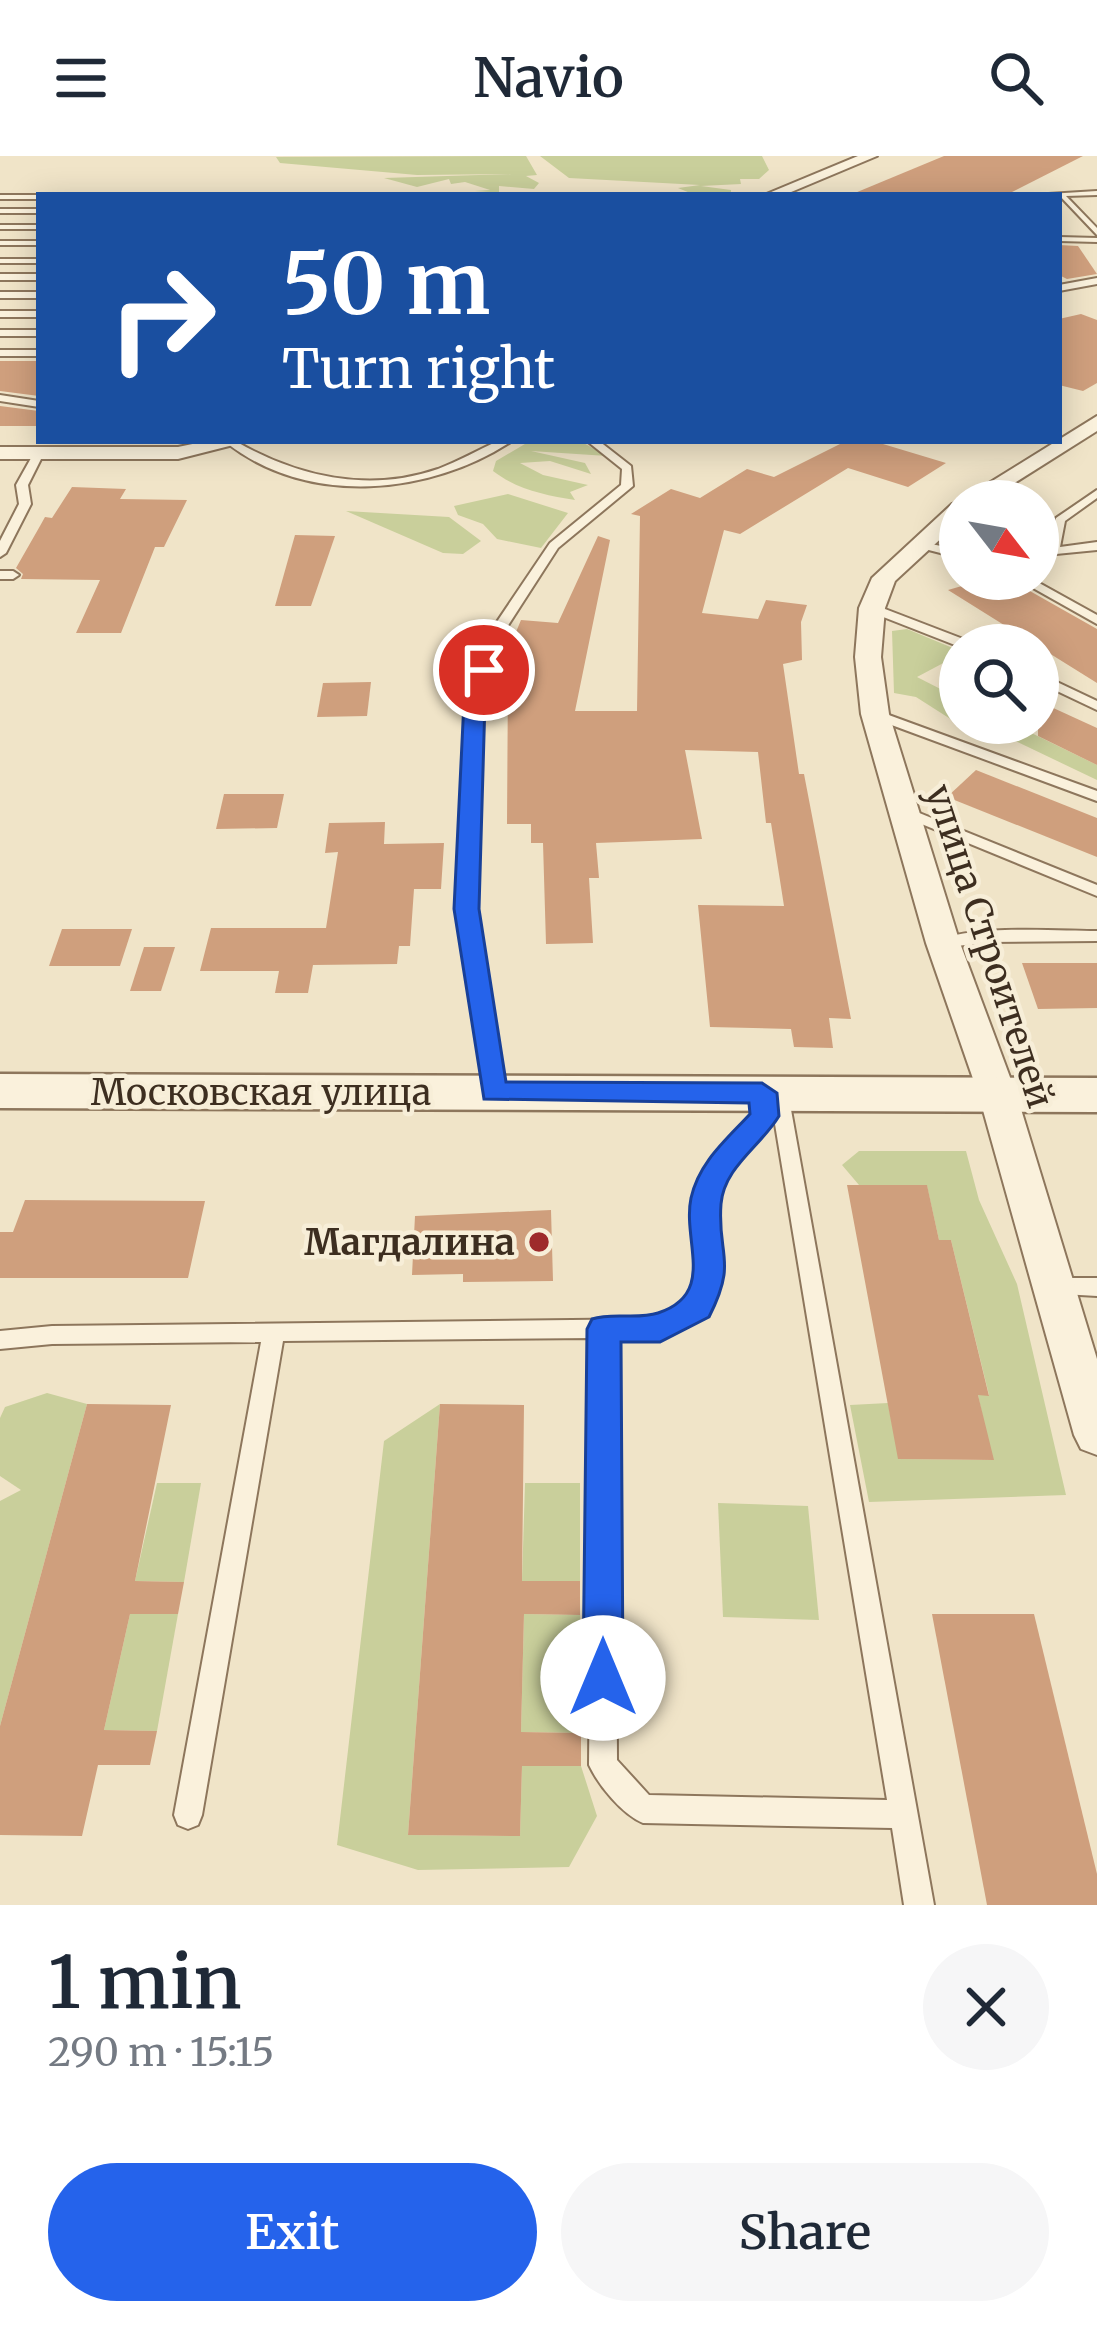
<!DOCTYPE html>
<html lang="en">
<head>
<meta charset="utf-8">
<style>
  :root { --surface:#fff; --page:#f6f6f7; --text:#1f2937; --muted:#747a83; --accent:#2563eb }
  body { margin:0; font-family:Merriweather,serif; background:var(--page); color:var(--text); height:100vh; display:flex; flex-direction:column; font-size:45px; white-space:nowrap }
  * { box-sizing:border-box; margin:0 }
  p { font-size:39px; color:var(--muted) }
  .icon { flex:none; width:66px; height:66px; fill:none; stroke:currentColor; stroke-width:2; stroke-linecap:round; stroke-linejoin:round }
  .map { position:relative; height:1749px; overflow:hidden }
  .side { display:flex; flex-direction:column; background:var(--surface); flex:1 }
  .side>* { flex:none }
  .hud { position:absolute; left:36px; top:36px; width:1026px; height:252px; border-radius:0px; box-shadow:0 6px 30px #0003; background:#1a4fa0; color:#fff; overflow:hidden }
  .needle { width:78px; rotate:121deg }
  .tools { position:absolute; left:939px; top:324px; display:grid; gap:24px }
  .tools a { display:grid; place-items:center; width:120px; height:120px; border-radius:50%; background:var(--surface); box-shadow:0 6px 30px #0003; font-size:60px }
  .pin { position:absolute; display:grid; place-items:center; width:102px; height:102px; color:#fff; margin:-51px; border:6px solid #fff; border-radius:50%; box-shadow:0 3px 12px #0007 }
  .me { position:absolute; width:132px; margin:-66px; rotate:0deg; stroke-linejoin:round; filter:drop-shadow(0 0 9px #0008) }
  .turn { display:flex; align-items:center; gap:42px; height:252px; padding:0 48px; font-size:54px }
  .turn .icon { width:156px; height:156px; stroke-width:2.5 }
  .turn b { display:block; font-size:84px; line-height:102px }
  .round { display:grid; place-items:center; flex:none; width:126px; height:126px; border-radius:63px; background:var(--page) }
  .overview { display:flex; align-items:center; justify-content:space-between; height:204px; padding:0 48px }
  h1 { font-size:72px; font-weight:600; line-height:90px }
  .button { display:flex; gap:24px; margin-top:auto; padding:24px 48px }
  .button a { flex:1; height:138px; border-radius:72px; background:var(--accent); color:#fff; font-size:48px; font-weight:600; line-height:138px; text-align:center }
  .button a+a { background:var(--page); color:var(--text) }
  header { display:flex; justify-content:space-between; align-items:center; height:156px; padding:0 48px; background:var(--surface); font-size:54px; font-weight:600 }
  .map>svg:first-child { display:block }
  .green { fill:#c9cf9b }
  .building { fill:#cf9f7d }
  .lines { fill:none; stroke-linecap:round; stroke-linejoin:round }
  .service-casing { stroke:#8d765c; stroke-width:4 }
  .minor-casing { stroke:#8d765c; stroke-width:4 }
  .tertiary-casing { stroke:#8d765c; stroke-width:5 }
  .service { fill:#faf1dc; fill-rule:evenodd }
  .minor { fill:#faf1dc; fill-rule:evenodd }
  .tertiary { fill:#faf1dc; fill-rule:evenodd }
  .route { fill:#2563eb; stroke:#184099; stroke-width:3 }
  .poi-dot { fill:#9e2a2b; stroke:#f7eed8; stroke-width:4.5 }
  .labels { text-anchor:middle; stroke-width:9; stroke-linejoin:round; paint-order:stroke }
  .street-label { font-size:36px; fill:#3d2e20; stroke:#f7eed8 }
  .poi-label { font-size:36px; font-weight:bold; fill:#3d2e20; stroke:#f7eed8; text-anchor:end }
</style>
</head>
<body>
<header><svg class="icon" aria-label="menu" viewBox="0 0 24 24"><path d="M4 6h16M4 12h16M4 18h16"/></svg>Navio<svg class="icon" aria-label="search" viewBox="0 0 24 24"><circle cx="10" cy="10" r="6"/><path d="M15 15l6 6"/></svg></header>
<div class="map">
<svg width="1097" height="1749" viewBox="0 0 1097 1749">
  <rect width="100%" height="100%" fill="#f0e4c8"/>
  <!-- green -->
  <g class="green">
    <path d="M526 0 537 19 526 20 539 27 534 33 499 30V36L538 39 475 35 490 34 465 26 451 28 449 23 417 31 384 22 512 18 417 19 280 7 276 1Z"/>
    <path d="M540 0H762L769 14 759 23H740L741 28 701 30 731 34V39H695L678 32 700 29 569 22Z"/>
    <path d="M530 285H580L607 300 531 295 585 307 591 318 550 305 520 307 543 319 588 329 570 336 575 344C545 339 518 334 493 315L496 305Z"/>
    <path d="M508 338 568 357 541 392 497 383 483 368 458 359 454 350Z"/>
    <path d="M346 355 449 361 481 385 463 398 443 397Z"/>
    <path d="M907 473 960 495V509L949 504 917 521 960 543V567H1011L1097 609V624L986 571H963L916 541 894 537 892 475Z"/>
    <path d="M859 995H966L979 1044 1017 1128 1066 1339 869 1346 850 1249 888 1247 899 1303 992 1304 978 1239H989L951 1084H939L927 1030 859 1029 842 1009Z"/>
    <path d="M47 1237 87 1248 0 1570V1345L21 1334 0 1320V1262L5 1251Z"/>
    <path d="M440 1248 408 1679 520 1680 522 1610H581L597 1660 569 1711 418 1714 337 1689 384 1285Z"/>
    <path d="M157 1327H201L184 1426 135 1425Z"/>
    <path d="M525 1327H580V1425H522Z"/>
    <path d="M718 1347 808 1350 819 1464 723 1461Z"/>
    <path d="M130 1458H178L157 1575 104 1574Z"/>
    <path d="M524 1458 580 1459 581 1577 521 1576Z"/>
  </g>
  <!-- building -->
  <g class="building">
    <path d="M944 0H1083L1006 39H850Z"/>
    <path d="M1059 89 1078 90 1097 118 1067 123 1059 119Z"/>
    <path d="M1081 158 1097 164V227L1083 235 1059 229V163Z"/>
    <path d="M0 205H39V240L0 235Z"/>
    <path d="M0 250 39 255V270H0Z"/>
    <path d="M846 285H873L946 307 908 331 848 312 740 378 724 374 702 457 758 463 766 444 807 449 801 466 802 504 783 508 799 618H804L851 863 829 862 833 892 794 891 791 873 710 871 698 749 784 750 771 667H766L758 596 685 594 702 683 596 687 599 722H589L593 787 546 788 543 687H531V668H507L508 518 499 517 521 464 558 467 598 380 610 384 575 555H637L640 360 631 358 671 333 700 342 747 313 774 321Z"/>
    <path d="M72 331 126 333 120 343 187 344 164 391H155L121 477H76L100 424 21 423 23 418 16 412 40 370 45 361 52 362Z"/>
    <path d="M295 379 335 380 311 450H275Z"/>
    <path d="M986 423 1006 435 1021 430 1097 473V527L948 434Z"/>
    <path d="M371 526 367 560 317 561 323 527Z"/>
    <path d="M1038 545 1097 572V609L1038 580Z"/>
    <path d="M976 614 1097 662V701L947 641Z"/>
    <path d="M224 638H284L277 672 216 673Z"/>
    <path d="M385 666 384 688 444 687 441 733H414L410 790H399L397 808 313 809 308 837H275L279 815H200L211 772H326L338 696 325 697 329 667Z"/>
    <path d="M62 773H132L120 810H49Z"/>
    <path d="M144 791H175L161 835H130Z"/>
    <path d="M1022 807H1097V852L1038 853Z"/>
    <path d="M847 1029H927L939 1084H951L989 1240 978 1239 994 1304 898 1303Z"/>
    <path d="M25 1044 205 1045 188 1122H0V1076H13Z"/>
    <path d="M551 1054 553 1125 463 1126V1118L412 1119 415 1060Z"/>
    <path d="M87 1248 171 1249 135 1425 184 1426 178 1458H130L104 1574 157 1575 150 1609H98L82 1680 0 1679V1570Z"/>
    <path d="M440 1248 524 1249 522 1425H580V1459L524 1458 521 1576 581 1577V1610H522L520 1680 408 1679Z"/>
    <path d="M932 1458H1034L1097 1718V1749H987Z"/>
  </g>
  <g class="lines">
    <!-- service casing -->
    <g class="service-casing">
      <g id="service">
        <path d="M1097 35V39L1066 40 1097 72V79L1059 39H1032Z"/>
        <path d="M0 39H40L39 43H0Z"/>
        <rect x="0" y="53" width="39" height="4"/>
        <rect x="0" y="69" width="39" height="4"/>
        <path d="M1059 81 1097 82V86L1059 85Z"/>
        <rect x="0" y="85" width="39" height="4"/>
        <rect x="0" y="103" width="39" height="4"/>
        <rect x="0" y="118" width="39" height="6"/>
        <path d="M1097 122V128L1059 135V129Z"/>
        <rect x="0" y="136" width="39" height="6"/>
        <rect x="0" y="155" width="39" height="6"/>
        <rect x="0" y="174" width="39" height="6"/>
        <rect x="0" y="194" width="39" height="6"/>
        <path d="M0 239 39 245V251L0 245Z"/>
        <path d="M498 285H512C430 339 310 351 228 288L237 286C298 321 369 337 438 313 459 305 478 294 498 285Z"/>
        <path d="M587 285H599L631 310 633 330 558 392 500 482 482 545 475 753 503 936 501 941H487L485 936 459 753 468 545 486 482 550 387 621 329 622 313Z"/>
        <path d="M35 295 44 297 28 329 31 348 6 397 0 401V385L19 348 16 329Z"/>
        <path d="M1097 334V342L1065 365 1060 391 1097 386V394L1056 398 1038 406V397L1047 393 1056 362Z"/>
        <path d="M917 385 960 394V402L917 391Z"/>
        <path d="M0 415H13L19 419 13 423H0Z"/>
        <path d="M1017 423H1032L1097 459V468Z"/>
        <path d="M872 448 971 486 973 489 960 491 868 455V449Z"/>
        <path d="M1038 517 1097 545V554L1038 526Z"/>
        <path d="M875 554 1097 635V645L870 561V555Z"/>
        <path d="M907 652 1097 729V740L902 660V654Z"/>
        <path d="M1097 775V785L987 786 943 792 935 787C961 768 1060 775 1097 775Z"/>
        <path d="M762 930 771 935 779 930 786 932 788 937 934 1749H904L892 1672 643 1667C622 1658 599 1630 589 1609L593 1182 283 1185 202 1659 198 1669 188 1673 178 1669 174 1659 261 1186 52 1188 0 1193V1175L52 1170 657 1163C669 1155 685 1147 694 1135 706 1115 689 1062 699 1033 709 1003 734 980 755 958L753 937 755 932ZM774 962 887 1644 649 1639 617 1604 615 1182C630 1181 648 1184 662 1180 691 1173 720 1142 719 1112 718 1087 711 1063 718 1037 726 1006 755 986 774 962Z"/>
        <path d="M1053 1122H1097V1140L1045 1137 1042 1131 1045 1125Z"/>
      </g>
    </g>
    <!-- minor casing -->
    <g class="minor-casing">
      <g id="minor">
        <path d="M858 0H877L784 39H764Z"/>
        <path d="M1097 260V275L986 345H960Z"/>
        <path d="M207 285H249L178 303H0V291H178Z"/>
        <path d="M960 346V365L895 425 885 452 881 501 889 558 960 787 1017 940 1097 1203V1299L1081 1293 1074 1279 979 940 926 787 861 558 855 501 859 452 872 422 952 348Z"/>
      </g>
    </g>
    <!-- tertiary casing -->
    <g class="tertiary-casing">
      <path id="tertiary" d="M0 918 1097 922V956L0 952Z"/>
    </g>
    <!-- service -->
    <use href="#service" class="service"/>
    <!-- minor -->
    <use href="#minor" class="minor"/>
    <!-- tertiary -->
    <use href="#tertiary" class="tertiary"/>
  </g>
  <!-- route -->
  <path class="route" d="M477 509 494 514 485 545 479 753 506 926 762 927 777 937 779 960C761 990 724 1011 721 1048 717 1100 738 1104 709 1161L660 1186H621L623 1522 617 1536 603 1541 589 1536 583 1522 587 1173 592 1163C613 1156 637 1164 658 1157 717 1138 682 1085 691 1042 699 1006 726 984 750 958L749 947 484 943 454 753 464 545Z"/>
  <!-- markers -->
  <circle class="poi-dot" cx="539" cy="1086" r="12"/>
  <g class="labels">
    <!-- street labels -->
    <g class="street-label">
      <text transform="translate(990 790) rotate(72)" y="13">улица Строителей</text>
      <text x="261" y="949">Московская улица</text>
    </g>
    <!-- poi labels -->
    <g class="poi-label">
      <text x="515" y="1099">Магдалина</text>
    </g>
  </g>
</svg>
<div class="tools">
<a><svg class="needle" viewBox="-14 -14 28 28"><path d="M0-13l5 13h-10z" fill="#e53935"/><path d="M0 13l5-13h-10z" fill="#747a83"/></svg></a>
<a><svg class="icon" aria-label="search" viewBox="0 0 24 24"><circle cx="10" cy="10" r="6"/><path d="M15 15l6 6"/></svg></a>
</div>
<div class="pin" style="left:484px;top:514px;background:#d93025"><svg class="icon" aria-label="arrive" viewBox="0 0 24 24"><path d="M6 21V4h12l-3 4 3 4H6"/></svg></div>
<svg class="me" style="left:603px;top:1522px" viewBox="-20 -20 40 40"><circle r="19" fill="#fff"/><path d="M0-13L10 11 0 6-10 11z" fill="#2563eb"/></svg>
<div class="hud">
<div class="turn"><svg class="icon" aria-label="right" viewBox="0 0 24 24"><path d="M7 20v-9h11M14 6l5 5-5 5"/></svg><div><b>50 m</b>Turn right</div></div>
</div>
</div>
<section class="side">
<div class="overview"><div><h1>1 min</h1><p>290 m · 15:15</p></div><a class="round"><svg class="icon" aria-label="close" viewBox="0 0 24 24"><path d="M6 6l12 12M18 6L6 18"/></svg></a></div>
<div class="button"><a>Exit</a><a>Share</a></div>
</section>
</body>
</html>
